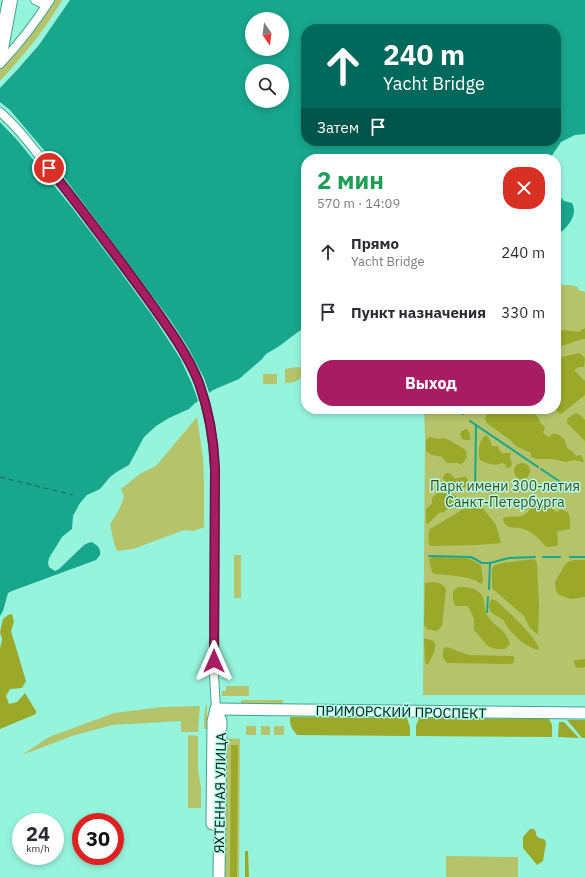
<!DOCTYPE html>
<html lang="ru">
<head>
<meta charset="utf-8">
<style>
  :root { --surface:#fff; --page:#f2f2f3; --text:#2b2b33; --muted:#7c7c81; --accent:#a71c62 }
  body { margin:0; font-family:"IBM Plex Sans",sans-serif; background:var(--page); color:var(--text); height:100vh; display:flex; flex-direction:column; font-size:15px; white-space:nowrap }
  * { box-sizing:border-box; margin:0 }
  p { font-size:13px; color:var(--muted) }
  .icon { flex:none; width:22px; height:22px; fill:none; stroke:currentColor; stroke-width:2; stroke-linecap:round; stroke-linejoin:round }
  .map { position:relative; flex:1; overflow:hidden }
  .side { position:absolute; left:301px; top:154px; width:260px; height:260px; display:flex; flex-direction:column; background:var(--surface); border-radius:16px; box-shadow:0 2px 6px #0003 }
  .side>* { flex:none }
  .banner { position:absolute; left:301px; top:24px; width:260px; height:122px; border-radius:16px; box-shadow:0 2px 6px #0003; background:#00695c; color:#fff; overflow:hidden }
  .needle { width:26px; rotate:166deg }
  .fabs { position:absolute; left:245px; top:12px; display:grid; gap:8px }
  .fabs a { display:grid; place-items:center; width:44px; height:44px; border-radius:50%; background:var(--surface); box-shadow:0 2px 6px #0003; font-size:20px }
  .speed { position:absolute; left:12px; top:813px; display:flex; gap:8px; font-size:20px; font-weight:700; text-align:center }
  .speed>* { display:grid; place-content:center; width:52px; height:52px; border-radius:50%; background:var(--surface); box-shadow:0 2px 6px #0003; line-height:1 }
  .speed small { font-size:10px; font-weight:400 }
  .speed .limit { border:6px solid #d22; background:#fff; color:#111 }
  .pin { position:absolute; display:grid; place-items:center; width:34px; height:34px; color:#fff; margin:-17px; border:2px solid #fff; border-radius:50%; box-shadow:0 1px 4px #0007 }
  .me { position:absolute; width:44px; margin:-22px; rotate:0deg; stroke-linejoin:round; filter:drop-shadow(0 0 3px #0008) }
  .turn { display:flex; align-items:center; gap:14px; height:84px; padding:0 16px; font-size:18px }
  .turn .icon { width:52px; height:52px; stroke-width:2.5 }
  .turn b { display:block; font-size:28px; line-height:34px }
  .then { display:flex; align-items:center; height:38px; padding:0 16px; background:#0003; gap:8px; font-size:15px }
  .round { display:grid; place-items:center; flex:none; width:42px; height:42px; border-radius:16px; background:var(--page) }
  .overview { display:flex; align-items:center; justify-content:space-between; height:68px; padding:0 16px }
  h1 { font-size:24px; font-weight:700; line-height:30px; color:#1e9e55 }
  .button { display:flex; gap:8px; margin-top:auto; padding:8px 16px }
  .button a { flex:1; height:46px; border-radius:16px; background:var(--accent); color:#fff; font-size:16px; font-weight:700; line-height:46px; text-align:center }
  ul { padding:0; list-style:none }
  li { display:flex; align-items:center; gap:12px; height:60px; padding:0 16px }
  li div { flex:1 }
  li b { display:block; font-size:15px }
  li em { font-style:normal }
  .map>svg:first-child { display:block }
  .green { fill:#b5c36a }
  .forest { fill:#9aa929 }
  .water { fill:#18a68d; fill-rule:evenodd }
  .pier { fill:#96f4dd }
  .lines { fill:none; stroke-linecap:round; stroke-linejoin:round }
  .stream { stroke:#18a68d; stroke-width:2 }
  .ferry { stroke:#216456; stroke-width:1; stroke-dasharray:5 4; stroke-linecap:butt }
  .street-casing { stroke:#41a28d; stroke-width:10 }
  .secondary-casing { stroke:#41a28d; stroke-width:13 }
  .highway-casing { stroke:#41a28d; stroke-width:16 }
  .street { stroke:#fff; stroke-width:8 }
  .secondary { stroke:#fff; stroke-width:11 }
  .highway { stroke:#fff; stroke-width:14 }
  .route-casing { stroke:#6d1240; stroke-width:10 }
  .route { stroke:#a71c62; stroke-width:7 }
  .labels { text-anchor:middle; stroke-width:3; stroke-linejoin:round; paint-order:stroke }
  .park-label { font-size:14px; fill:#434a19; stroke:#b4fdea }
  .street-label { font-size:14px; fill:#001812; stroke:#b4fdea }
</style>
</head>
<body>
<div class="map">
<svg width="585" height="877" viewBox="0 0 585 877">
  <rect width="100%" height="100%" fill="#96f4dd"/>
  <!-- green -->
  <g class="green">
    <path d="M51 0H62C46 29 22 57 0 81V67Z"/>
    <path d="M556 285H570L578 287V290L585 292V695H423L425 437 424 409H556Z"/>
    <path d="M296 367 304 368C301 380 297 383 285 383V369Z"/>
    <rect x="263" y="374" width="14" height="10"/>
    <path d="M197 417 203 458 204 481V527L194 531 184 530 133 549 117 551 114 543 110 524 120 508 124 496 121 489 141 473 156 466Z"/>
    <rect x="234" y="555" width="7" height="43"/>
    <path d="M226 686H249V696H222V691H226Z"/>
    <path d="M243 700H283V705L241 704V701Z"/>
    <path d="M206 705H207V729H204V717Z"/>
    <path d="M200 706 199 717 198 732H181V721L112 725 72 736 22 755 49 737 114 713 162 707Z"/>
    <rect x="246" y="726" width="10" height="9"/>
    <rect x="261" y="726" width="9" height="9"/>
    <rect x="274" y="726" width="10" height="9"/>
    <path d="M188 735 198 736V769L201 788V808H188Z"/>
    <path d="M223 738 240 739 239 877H222Z"/>
    <path d="M446 856 518 857V877H446Z"/>
  </g>
  <!-- forest -->
  <g class="forest">
    <path d="M585 328V339H582L556 348V334L563 330 579 332 583 329Z"/>
    <path d="M579 353 585 358 584 367H579L574 370 585 381V395L561 414 558 412 555 409H556V362L562 357Z"/>
    <path d="M491 409H528L538 417 541 424 545 427 543 433 549 437 552 434H558L565 440 567 448 572 451 576 456 581 455 584 462 578 461 574 460 566 462 553 459H536L531 457V453L516 446 509 439 488 424 485 420 486 416Z"/>
    <path d="M576 413 580 415 585 420V441L567 423V420L568 418Z"/>
    <path d="M466 429 468 430 470 435V440H465L462 439 460 434 462 431Z"/>
    <path d="M486 435 489 438 492 446H498L499 450 502 453H511L510 457 512 464 510 468 505 467 506 465 502 463C495 467 487 463 480 460 477 452 479 440 486 435Z"/>
    <path d="M429 437 438 439 443 438 447 439 463 448 467 452 466 454 467 458 461 465 458 463H447L441 456C436 457 430 454 426 451V440Z"/>
    <circle cx="522" cy="471" r="8"/>
    <path d="M447 473 451 474 454 478C459 479 461 476 467 477L468 481 470 484V487C461 488 449 486 443 479L444 475Z"/>
    <path d="M488 483 494 484 503 488 502 491C494 494 486 494 479 488L481 484Z"/>
    <path d="M437 493 452 494 456 496V503L452 504 444 512 439 513 430 522 426 524V509L430 505 432 504V498Z"/>
    <path d="M540 503C544 504 548 504 551 507 554 509 554 511 557 512L560 509 568 512 570 518V529L559 531 557 532 558 543 557 546 546 547C541 540 532 532 524 529 516 526 505 531 503 519L505 517C520 516 524 519 533 505Z"/>
    <path d="M480 506 482 507 496 525 501 543 477 545 430 546C428 542 428 533 430 529L465 508Z"/>
    <path d="M433 557 468 558 481 565 483 581 481 584C472 576 448 575 435 574L432 572 429 559Z"/>
    <path d="M534 559 537 563 539 606 538 632V634H537L530 628 524 616 492 588V569L495 565 503 563Z"/>
    <path d="M574 560H585V597L571 599 559 595 556 591 555 582 564 566 568 562Z"/>
    <path d="M425 583C432 582 442 581 446 589L442 626 437 631 427 629 424 625Z"/>
    <path d="M458 587C466 587 473 587 479 592 486 597 483 608 487 615 492 624 501 628 506 635 508 638 509 641 510 644L505 649H497L490 647 487 645 474 630V619L468 606H455L453 599V591Z"/>
    <path d="M491 599 497 601C508 612 535 635 539 649L538 650C525 647 516 637 508 628 506 625 505 622 503 620 499 616 493 615 490 611 488 607 490 602 491 599Z"/>
    <path d="M12 614 14 622 11 631 26 681 22 688 10 689 6 696 9 704 17 702 25 693 36 711V714L0 729V649L2 639 0 632 3 619 8 615Z"/>
    <path d="M424 638 434 641C438 648 431 658 428 665L426 664 425 660Z"/>
    <path d="M447 647 469 655 514 656V662L511 664 447 663C442 658 442 654 444 648Z"/>
    <path d="M585 659V667L577 668 575 666 574 661 575 660Z"/>
    <path d="M290 717 407 718 410 727V736L297 735C291 728 290 726 290 717Z"/>
    <path d="M419 718 549 719 552 725V737L416 736V726Z"/>
    <path d="M567 720H585V738H582Z"/>
    <path d="M559 722H564L579 738 558 737Z"/>
    <path d="M231 745H238L237 877H230Z"/>
    <path d="M530 829H534L536 832V835L539 838 544 839 546 842 543 861 537 865 523 848V837Z"/>
    <path d="M245 851H248L249 877H245Z"/>
  </g>
  <!-- water -->
  <g class="water">
    <path d="M70 0H585V134L575 135 561 142 551 157V159H306V326L278 347 266 354 261 360 239 379 213 390 194 404 189 409 169 418 156 426 144 437 129 465 118 471 110 477 100 489 87 495 80 503 73 516 72 529 62 537 49 558 48 563 49 567 55 571 59 569 84 545 88 543 92 542C98 546 101 548 100 555L96 560 12 591 8 593 3 611 0 616V88L17 70 39 45ZM252 19H282V49H252ZM306 29H556V141H306ZM252 71H282V101H252Z"/>
    <path d="M556 192 564 201 572 203C579 216 566 229 556 236Z"/>
  </g>
  <!-- pier -->
  <path class="pier" d="M0 102 10 110 43 149 171 321 189 349 204 378 210 395 199 403 192 384 180 358 154 318 114 263 73 209 18 141 0 122Z"/>
  <g class="lines">
    <!-- stream -->
    <g class="stream">
      <path d="M460 409 463 414"/>
      <path d="M427 413 431 409"/>
      <path d="M470 421 538 467"/>
      <path d="M541 469 562 483"/>
      <path d="M475 492 476 425"/>
      <path d="M429 556 471 557 482 563H490L509 558 535 557"/>
      <path d="M543 557H560"/>
      <path d="M570 557H585"/>
      <path d="M489 589 490 563"/>
      <path d="M487 612 488 597"/>
    </g>
    <!-- ferry -->
    <path class="ferry" d="M0 477 73 495"/>
    <!-- street casing -->
    <g class="street-casing">
      <g id="street">
        <path d="M35 0 46 5"/>
        <path d="M0 64C19 44 35 23 50 0"/>
        <path d="M0 112C15 125 28 141 40 157 59 180 77 203 94 227 112 251 131 276 149 300 164 321 180 343 192 366 207 398 213 434 215 469L214 675 216 709"/>
      </g>
    </g>
    <!-- secondary casing -->
    <g class="secondary-casing">
      <g id="secondary">
        <path d="M216 709 585 713"/>
        <path d="M216 709 221 721 219 877"/>
        <path d="M212 824 213 721 216 709"/>
      </g>
    </g>
    <!-- highway casing -->
    <g class="highway-casing">
      <path id="highway" d="M0 54 10 0"/>
    </g>
    <!-- street -->
    <use href="#street" class="street"/>
    <!-- secondary -->
    <use href="#secondary" class="secondary"/>
    <!-- highway -->
    <use href="#highway" class="highway"/>
  </g>
  <g class="lines">
    <!-- route casing -->
    <g class="route-casing">
      <path id="route" d="M49 168C82 210 114 252 145 295 165 323 186 351 199 383 209 411 214 440 215 469L214 661"/>
    </g>
    <!-- route -->
    <use href="#route" class="route"/>
  </g>
  <g class="labels">
    <!-- park labels -->
    <g class="park-label">
      <text x="505" y="491">Парк имени 300-летия<tspan x="505" dy="16">Санкт-Петербурга</tspan></text>
    </g>
    <!-- street labels -->
    <g class="street-label">
      <text transform="translate(401 712) rotate(1)" y="5">ПРИМОРСКИЙ ПРОСПЕКТ</text>
      <text transform="translate(220 793) rotate(-89)" y="5">ЯХТЕННАЯ УЛИЦА</text>
    </g>
  </g>
</svg>
<div class="fabs">
<a><svg class="needle" viewBox="-14 -14 28 28"><path d="M0-13l5 13h-10z" fill="#e53935"/><path d="M0 13l5-13h-10z" fill="#7c7c81"/></svg></a>
<a><svg class="icon" aria-label="search" viewBox="0 0 24 24"><circle cx="10" cy="10" r="6"/><path d="M15 15l6 6"/></svg></a>
</div>
<div class="speed"><div>24<small>km/h</small></div><div class="limit">30</div></div>
<div class="pin" style="left:49px;top:168px;background:#d93025"><svg class="icon" aria-label="arrive" viewBox="0 0 24 24"><path d="M6 21V4h12l-3 4 3 4H6"/></svg></div>
<svg class="me" style="left:214px;top:661px" viewBox="-20 -20 40 40"><path d="M0-17L14 15 0 8-14 15z" fill="#a71c62" stroke="#fff" stroke-width="4"/></svg>
<div class="banner">
<div class="turn"><svg class="icon" aria-label="ahead" viewBox="0 0 24 24"><path d="M12 20V5M6 11l6-6 6 6"/></svg><div><b>240 m</b>Yacht Bridge</div></div>
<div class="then">Затем<svg class="icon" aria-label="arrive" viewBox="0 0 24 24"><path d="M6 21V4h12l-3 4 3 4H6"/></svg></div>
</div>
<section class="side">
<div class="overview"><div><h1>2 мин</h1><p>570 m · 14:09</p></div><a class="round" style="background:#d93025;color:#fff"><svg class="icon" aria-label="close" viewBox="0 0 24 24"><path d="M6 6l12 12M18 6L6 18"/></svg></a></div>
<ul>
<li><svg class="icon" aria-label="ahead" viewBox="0 0 24 24"><path d="M12 20V5M6 11l6-6 6 6"/></svg><div><b>Прямо</b><p>Yacht Bridge</p></div><em>240 m</em></li>
<li><svg class="icon" aria-label="arrive" viewBox="0 0 24 24"><path d="M6 21V4h12l-3 4 3 4H6"/></svg><div><b>Пункт назначения</b></div><em>330 m</em></li>
</ul>
<div class="button"><a>Выход</a></div>
</section>
</div>
</body>
</html>
